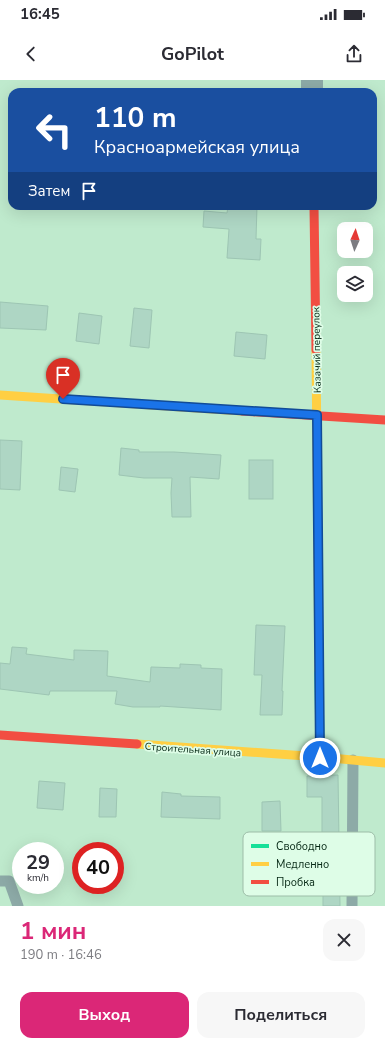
<!DOCTYPE html>
<html lang="ru">
<head>
<meta charset="utf-8">
<style>
  :root { --surface:#fff; --page:#f7f7f7; --text:#2b2b33; --muted:#7c7c81; --accent:#db2777 }
  body { margin:0; font-family:"Nunito Sans",sans-serif; background:var(--page); color:var(--text); height:100vh; display:flex; flex-direction:column; font-size:15px; white-space:nowrap }
  * { box-sizing:border-box; margin:0 }
  p { font-size:13px; color:var(--muted) }
  .icon { flex:none; width:22px; height:22px; fill:none; stroke:currentColor; stroke-width:2; stroke-linecap:round; stroke-linejoin:round }
  .map { position:relative; height:826px; overflow:hidden }
  .panel { display:flex; flex-direction:column; background:var(--surface); flex:1 }
  .panel>* { flex:none }
  .guide { position:absolute; left:8px; top:8px; width:369px; height:122px; border-radius:12px; box-shadow:0 4px 16px #0002; background:#1a4fa0; color:#fff; overflow:hidden }
  .needle { width:26px; rotate:3deg }
  .tools { position:absolute; left:337px; top:142px; display:grid; gap:8px }
  .tools a { display:grid; place-items:center; width:36px; height:36px; border-radius:8px; background:var(--surface); box-shadow:0 4px 16px #0002; font-size:20px }
  .speed { position:absolute; left:12px; top:762px; display:flex; gap:8px; font-size:20px; font-weight:700; text-align:center }
  .speed>* { display:grid; place-content:center; width:52px; height:52px; border-radius:50%; background:var(--surface); box-shadow:0 4px 16px #0002; line-height:1 }
  .speed small { font-size:10px; font-weight:400 }
  .speed .limit { border:6px solid #d22; background:#fff; color:#111 }
  .pin { position:absolute; display:grid; place-items:center; width:34px; height:34px; color:#fff; margin:-41px -17px; border-radius:50% 50% 50% 0; rotate:-45deg; box-shadow:0 0 4px #0007 }
  .pin .icon { rotate:45deg }
  .me { position:absolute; width:44px; margin:-22px; rotate:0deg; stroke-linejoin:round; filter:drop-shadow(0 0 3px #0008) }
  .turn { display:flex; align-items:center; gap:14px; height:84px; padding:0 20px; font-size:18px }
  .turn .icon { width:52px; height:52px; stroke-width:2.5 }
  .turn b { display:block; font-size:28px; line-height:34px }
  .then { display:flex; align-items:center; height:38px; padding:0 20px; background:#0003; gap:8px; font-size:15px }
  .round { display:grid; place-items:center; flex:none; width:42px; height:42px; border-radius:12px; background:var(--page) }
  .summary { display:flex; align-items:center; justify-content:space-between; height:68px; padding:0 20px }
  h1 { font-size:24px; font-weight:700; line-height:30px; color:var(--accent) }
  .action { display:flex; gap:8px; margin-top:auto; padding:8px 20px }
  .action a { flex:1; height:46px; border-radius:12px; background:var(--accent); color:#fff; font-size:16px; font-weight:700; line-height:46px; text-align:center }
  .action a+a { background:var(--page); color:var(--text) }
  .status { display:flex; justify-content:space-between; align-items:center; height:28px; padding:0 20px; background:var(--surface); direction:ltr }
  .status svg { height:11px; fill:currentColor }
  header { display:flex; justify-content:space-between; align-items:center; height:52px; padding:0 20px; background:var(--surface); font-size:18px; font-weight:700 }
  .map>svg:first-child { display:block }
  .building { fill:#aed6c4; stroke:#9dc5b3 }
  .lines { fill:none; stroke-linecap:round; stroke-linejoin:round }
  .lane { stroke:#8daaa7; stroke-width:11 }
  .street { stroke:#8daaa7; stroke-width:22 }
  .fast { stroke:#16e098; stroke-width:9 }
  .slow { stroke:#ffcf43; stroke-width:9 }
  .jam { stroke:#f24e42; stroke-width:9 }
  .route-casing { stroke:#114b97; stroke-width:10 }
  .route { stroke:#1a73e8; stroke-width:7 }
  .labels { text-anchor:middle; stroke-width:3.5; stroke-linejoin:round; paint-order:stroke }
  .street-label { font-size:10px; fill:#052714; stroke:#defde7 }
  .key { fill:#defde7; stroke:#9dbda8; stroke-width:1 }
  .key-label { font-size:11px; fill:#052714 }
</style>
</head>
<body>
<div class="status"><b>16:45</b><svg viewBox="0 0 49 12"><path d="M0 12V9h3v3zM5 12V6h3v6zM10 12V3h3v9zM15 12V0h3v12zM26 1h20v11H26zM47 4h2v5h-2z"/></svg></div>
<header><svg class="icon" aria-label="back" viewBox="0 0 24 24"><path d="M15 5l-7 7 7 7"/></svg>GoPilot<svg class="icon" aria-label="share" viewBox="0 0 24 24"><path d="M12 15V3M7 8l5-5 5 5M5 13v7h14v-7"/></svg></header>
<div class="map">
<svg width="385" height="826" viewBox="0 0 385 826">
  <rect width="100%" height="100%" fill="#bfeacd"/>
  <!-- building -->
  <g class="building">
    <path d="M228 126H257L256 159H261L260 180 227 178 229 149 203 147 204 131 227 133Z"/>
    <path d="M0 222 48 226 46 250 0 248Z"/>
    <path d="M134 228 152 230 149 268 130 266Z"/>
    <path d="M79 233 102 236 99 264 76 261Z"/>
    <path d="M236 252 267 255 265 279 234 276Z"/>
    <path d="M0 360 22 361 20 410 0 409Z"/>
    <path d="M121 368 139 370V372H174L221 375 219 399 190 397 191 437H172L171 413 172 398H144L119 395Z"/>
    <rect x="249" y="380" width="24" height="39"/>
    <path d="M61 387 78 389 75 412 59 410Z"/>
    <path d="M256 545 285 546 282 611H283L282 635H260L262 595H254Z"/>
    <path d="M12 567 27 568 26 574 74 580V570L108 571 107 596 150 602 151 587 180 588V584L201 585V588L222 589 221 630 160 626V627H133L115 624 117 611H50L49 615 0 609V583L10 584Z"/>
    <path d="M338 695 340 826H323V813L291 814 290 795H293L291 757 322 756V717H307V696Z"/>
    <path d="M39 701 65 703 63 730 37 728Z"/>
    <path d="M100 708 117 709 116 737H99Z"/>
    <path d="M162 712 181 714V716L220 717V739L161 737Z"/>
    <path d="M280 721 281 751H262V722Z"/>
  </g>
  <g class="lines">
    <!-- lane -->
    <g class="lane">
      <path d="M0 801H9L18 826"/>
      <path d="M352 826 353 680"/>
    </g>
    <!-- street -->
    <path class="street" d="M312 0V12"/>
    <!-- fast -->
    <path class="fast" d="M319 591 320 677"/>
    <!-- slow -->
    <g class="slow">
      <path d="M316 270 319 591"/>
      <path d="M0 315 242 331"/>
      <path d="M137 664 320 677 385 683"/>
    </g>
    <!-- jam -->
    <g class="jam">
      <path d="M314 126 316 270"/>
      <path d="M242 331 385 340"/>
      <path d="M0 655 137 664"/>
    </g>
  </g>
  <g class="lines">
    <!-- route casing -->
    <g class="route-casing">
      <path id="route" d="M63 319 317 335 320 678"/>
    </g>
    <!-- route -->
    <use href="#route" class="route"/>
  </g>
  <g class="labels">
    <!-- street labels -->
    <g class="street-label">
      <text transform="translate(316 270) rotate(-91)" y="4">Казачий переулок</text>
      <text transform="translate(193 669) rotate(4)" y="4">Строительная улица</text>
    </g>
  </g>
  <!-- legend -->
  <rect x="243" y="752" width="132" height="64" rx="6" class="key"/>
  <rect x="251" y="764" width="18" height="4" fill="#16e098"/>
  <rect x="251" y="782" width="18" height="4" fill="#ffcf43"/>
  <rect x="251" y="800" width="18" height="4" fill="#f24e42"/>
  <g class="key-label">
    <text x="276" y="770">Свободно</text>
    <text x="276" y="788">Медленно</text>
    <text x="276" y="806">Пробка</text>
  </g>
</svg>
<div class="tools">
<a><svg class="needle" viewBox="-14 -14 28 28"><path d="M0-13l5 13h-10z" fill="#e53935"/><path d="M0 13l5-13h-10z" fill="#7c7c81"/></svg></a>
<a><svg class="icon" aria-label="layers" viewBox="0 0 24 24"><path d="M12 4l9 5-9 5-9-5zM3 14l9 5 9-5"/></svg></a>
</div>
<div class="speed"><div>29<small>km/h</small></div><div class="limit">40</div></div>
<div class="pin" style="left:63px;top:319px;background:#d93025"><svg class="icon" aria-label="arrive" viewBox="0 0 24 24"><path d="M6 21V4h12l-3 4 3 4H6"/></svg></div>
<svg class="me" style="left:320px;top:678px" viewBox="-20 -20 40 40"><circle r="17" fill="#1a73e8" stroke="#fff" stroke-width="3"/><path d="M0-11L8 9 0 5-8 9z" fill="#fff"/></svg>
<div class="guide">
<div class="turn"><svg class="icon" aria-label="left" viewBox="0 0 24 24"><path d="M17 20v-9H6M10 6l-5 5 5 5"/></svg><div><b>110 m</b>Красноармейская улица</div></div>
<div class="then">Затем<svg class="icon" aria-label="arrive" viewBox="0 0 24 24"><path d="M6 21V4h12l-3 4 3 4H6"/></svg></div>
</div>
</div>
<section class="panel">
<div class="summary"><div><h1>1 мин</h1><p>190 m · 16:46</p></div><a class="round"><svg class="icon" aria-label="close" viewBox="0 0 24 24"><path d="M6 6l12 12M18 6L6 18"/></svg></a></div>
<div class="action"><a>Выход</a><a>Поделиться</a></div>
</section>
</body>
</html>
